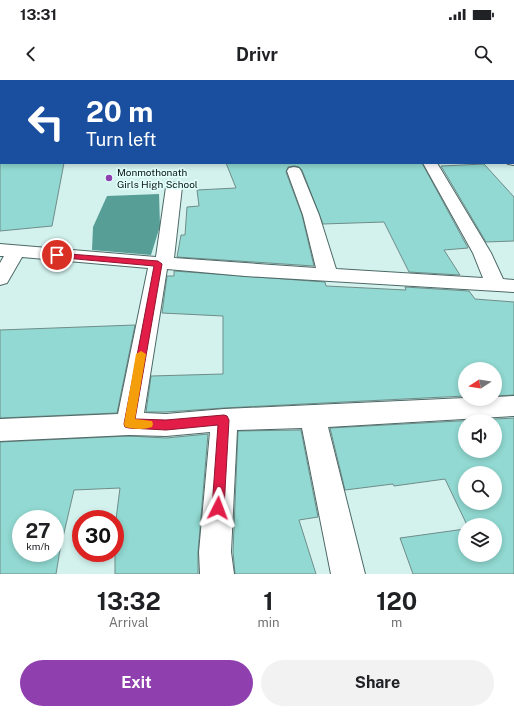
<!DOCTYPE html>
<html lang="en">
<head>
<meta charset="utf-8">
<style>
  :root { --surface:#fff; --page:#f2f2f2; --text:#202124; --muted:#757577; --accent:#8f3fae }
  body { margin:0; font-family:"Public Sans",sans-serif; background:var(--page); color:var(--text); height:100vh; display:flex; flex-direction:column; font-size:15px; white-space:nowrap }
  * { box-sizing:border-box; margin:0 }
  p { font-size:13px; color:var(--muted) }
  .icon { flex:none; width:22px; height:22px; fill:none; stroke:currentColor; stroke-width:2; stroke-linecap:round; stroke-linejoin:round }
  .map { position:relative; height:494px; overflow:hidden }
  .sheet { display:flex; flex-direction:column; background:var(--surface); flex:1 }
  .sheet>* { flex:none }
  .guide { position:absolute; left:0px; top:0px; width:514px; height:84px; box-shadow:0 2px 6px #0003; background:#1a4fa0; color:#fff; overflow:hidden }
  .needle { width:26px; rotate:258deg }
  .controls { position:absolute; left:458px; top:282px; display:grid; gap:8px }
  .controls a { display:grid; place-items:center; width:44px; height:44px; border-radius:50%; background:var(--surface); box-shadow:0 2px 6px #0003; font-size:20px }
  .speed { position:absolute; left:12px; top:430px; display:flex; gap:8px; font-size:20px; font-weight:700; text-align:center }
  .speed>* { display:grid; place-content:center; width:52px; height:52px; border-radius:50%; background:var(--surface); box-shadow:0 2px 6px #0003; line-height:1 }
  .speed small { font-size:10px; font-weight:400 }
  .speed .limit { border:6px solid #d22; background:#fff; color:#111 }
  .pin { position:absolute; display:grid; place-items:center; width:34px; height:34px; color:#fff; margin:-17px; border:2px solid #fff; border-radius:50%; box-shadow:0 1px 4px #0007 }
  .me { position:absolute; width:44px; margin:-22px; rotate:3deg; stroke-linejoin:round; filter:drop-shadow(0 0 3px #0008) }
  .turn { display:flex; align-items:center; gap:14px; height:84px; padding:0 20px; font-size:18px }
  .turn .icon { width:52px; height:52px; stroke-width:2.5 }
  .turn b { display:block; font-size:28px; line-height:34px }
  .eta { display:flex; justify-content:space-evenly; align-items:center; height:68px; text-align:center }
  .eta b { font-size:24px; font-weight:700; line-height:28px }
  .primary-button { display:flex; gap:8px; margin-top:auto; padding:8px 20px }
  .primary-button a { flex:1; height:46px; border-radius:24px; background:var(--accent); color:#fff; font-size:16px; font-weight:700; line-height:46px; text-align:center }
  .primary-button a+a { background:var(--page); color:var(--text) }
  .status { display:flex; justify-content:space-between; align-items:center; height:28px; padding:0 20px; background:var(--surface); direction:ltr }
  .status svg { height:11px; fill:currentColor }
  header { display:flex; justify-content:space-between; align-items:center; height:52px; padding:0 20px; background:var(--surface); font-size:18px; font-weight:700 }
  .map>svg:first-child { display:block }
  .water { fill:#579e97 }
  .building { fill:#91d9d2; stroke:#708c89; fill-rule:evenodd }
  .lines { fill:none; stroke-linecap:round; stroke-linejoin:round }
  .minor-casing { stroke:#4d6966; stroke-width:2 }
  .primary-casing { stroke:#fff; stroke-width:2 }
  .minor { fill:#fff; fill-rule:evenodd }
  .primary { fill:#ddb9ec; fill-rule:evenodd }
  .route { fill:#e11d48; stroke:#92132f }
  .slow { fill:#f59e0b }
  .poi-dot { fill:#8f3fae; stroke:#e0fffb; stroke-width:1.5 }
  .labels { text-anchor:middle; stroke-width:3.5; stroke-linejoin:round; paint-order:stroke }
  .far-poi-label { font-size:10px; fill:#0c1716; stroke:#e0fffb; text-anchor:start }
</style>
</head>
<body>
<div class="status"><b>13:31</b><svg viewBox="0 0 49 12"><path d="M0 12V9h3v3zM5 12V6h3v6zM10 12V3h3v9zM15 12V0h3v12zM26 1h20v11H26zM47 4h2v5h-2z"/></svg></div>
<header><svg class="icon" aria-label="back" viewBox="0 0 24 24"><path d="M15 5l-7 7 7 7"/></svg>Drivr<svg class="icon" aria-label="search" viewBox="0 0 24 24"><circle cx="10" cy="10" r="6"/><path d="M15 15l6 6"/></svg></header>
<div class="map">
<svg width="514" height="494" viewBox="0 0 514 494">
  <rect width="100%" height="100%" fill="#d3f2ee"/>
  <!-- water -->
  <path class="water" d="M159 114 160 146 151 175 92 170 93 147 107 116Z"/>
  <!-- building -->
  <g class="building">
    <path d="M0 83H64L52 146 0 151Z"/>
    <path d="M226 83H422L468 168 444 170 460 195 409 192 384 142 323 144 302 90 299 87 294 86 288 87 286 92 302 135 314 186 177 177 181 155H185L187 127 199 126 197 110 236 108Z"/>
    <path d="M484 84 514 117V161L486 162 441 86Z"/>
    <path d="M174 191 325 202 326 206 406 210 405 207 469 211 475 219 514 222V315L495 316V289H465V316L224 328 166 332H146L151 296 223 294V236L162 233 167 196H174Z"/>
    <path d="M135 245 117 333 0 338V250Z"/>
    <path d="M514 338V494H413L400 458 465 449V475H495V445H467L445 399 394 406 393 404 345 410 330 348ZM465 341H495V371H465ZM465 393H495V423H465Z"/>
    <path d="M301 350 318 437 299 440 316 494H235L233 472 238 351Z"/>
    <path d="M208 354 198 472V494H115V447L120 408 74 410 60 470 56 494H0V362L129 356 166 358ZM21 439H55V473H21Z"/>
  </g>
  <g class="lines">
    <!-- minor casing -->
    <g class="minor-casing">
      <g id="minor">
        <rect x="243" y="0" width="11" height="1"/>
        <path d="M315 0H338L315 1Z"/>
        <rect x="357" y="0" width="12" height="1"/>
        <path d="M411 0H431L411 1Z"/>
        <path d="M508 0H514V4L513 1H508Z"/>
        <path d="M1 24V32L0 33V25Z"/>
        <rect x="513" y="36" width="1" height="8"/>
        <path d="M0 55H1L0 64Z"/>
        <path d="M513 77 514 85 508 84 507 83H513Z"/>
        <path d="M423 83H437L491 173 503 199 514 200V212L245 196 167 189 144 333 166 334 224 329 465 318 495 319V317L514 316V336L328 347 365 494H331L302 348 237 350 231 472 234 494H200L199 472 210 352 166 356 129 355 0 361V339L118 334 148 188 22 177 7 203 0 205V183L4 176H0V164L156 177 166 107 169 104 174 102 179 104 182 107 174 178 316 188 303 135 287 91 289 88 294 87 299 88 301 91 319 135 336 189 483 198 473 173Z"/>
      </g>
    </g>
    <!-- primary casing -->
    <g class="primary-casing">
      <rect id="primary" x="499" y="0" width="12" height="1"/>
    </g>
    <!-- minor -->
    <use href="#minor" class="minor"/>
    <!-- primary -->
    <use href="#primary" class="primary"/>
  </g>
  <!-- route -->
  <path class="route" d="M57 173 158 181 162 184 135 339 166 340 224 335 227 336 229 340 224 428 223 432 218 434 214 432 212 428 218 345 166 350 129 348 125 347 124 344 154 186 54 177 53 175Z"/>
  <!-- slow -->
  <path class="slow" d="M141 271 146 274 135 339 152 341 153 344 152 347C144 350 133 349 125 347L124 344 136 274Z"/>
  <!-- markers -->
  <circle class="poi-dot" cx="109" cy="98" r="4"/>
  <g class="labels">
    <!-- far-poi labels -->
    <g class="far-poi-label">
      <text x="117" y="96">Monmothonath<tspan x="117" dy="12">Girls High School</tspan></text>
    </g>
  </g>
</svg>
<div class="controls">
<a><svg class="needle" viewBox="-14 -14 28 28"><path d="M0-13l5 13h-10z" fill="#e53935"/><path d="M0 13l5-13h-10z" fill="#757577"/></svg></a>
<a><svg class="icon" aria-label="sound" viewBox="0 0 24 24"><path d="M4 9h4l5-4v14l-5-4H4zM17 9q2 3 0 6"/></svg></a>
<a><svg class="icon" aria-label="search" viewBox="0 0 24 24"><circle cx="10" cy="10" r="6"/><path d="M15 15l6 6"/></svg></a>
<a><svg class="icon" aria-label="layers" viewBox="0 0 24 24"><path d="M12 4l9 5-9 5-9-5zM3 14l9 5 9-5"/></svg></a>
</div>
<div class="speed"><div>27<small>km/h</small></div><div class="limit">30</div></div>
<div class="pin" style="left:57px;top:175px;background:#d93025"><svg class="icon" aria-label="arrive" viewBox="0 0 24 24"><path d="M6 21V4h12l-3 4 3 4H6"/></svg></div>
<svg class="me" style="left:218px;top:428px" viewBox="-20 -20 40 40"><path d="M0-17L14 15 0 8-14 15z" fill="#e11d48" stroke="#fff" stroke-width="4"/></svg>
<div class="guide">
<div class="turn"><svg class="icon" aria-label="left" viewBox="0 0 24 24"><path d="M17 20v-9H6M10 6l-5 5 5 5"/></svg><div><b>20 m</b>Turn left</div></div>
</div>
</div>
<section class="sheet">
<div class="eta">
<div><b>13:32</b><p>Arrival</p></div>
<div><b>1</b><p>min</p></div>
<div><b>120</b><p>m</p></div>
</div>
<div class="primary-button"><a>Exit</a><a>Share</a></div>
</section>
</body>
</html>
